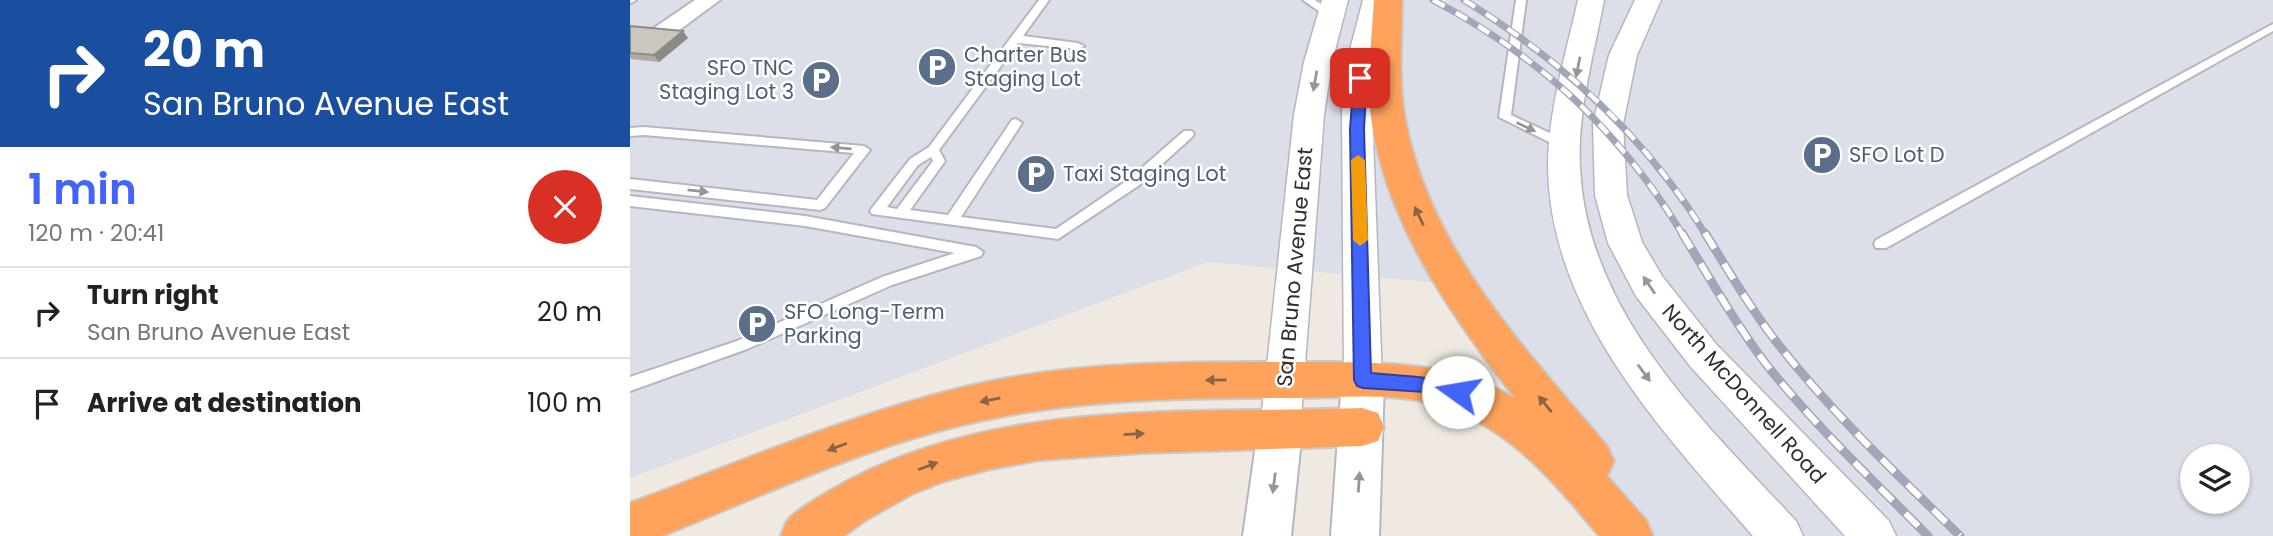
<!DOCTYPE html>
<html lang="en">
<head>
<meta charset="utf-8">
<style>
  :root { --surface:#fff; --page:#f2f2f2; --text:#222; --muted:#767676; --line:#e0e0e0; --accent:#4264fb }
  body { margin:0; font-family:Poppins,sans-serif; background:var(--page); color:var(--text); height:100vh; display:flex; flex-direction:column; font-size:26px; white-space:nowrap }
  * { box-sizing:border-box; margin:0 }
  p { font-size:23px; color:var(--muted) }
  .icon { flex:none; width:38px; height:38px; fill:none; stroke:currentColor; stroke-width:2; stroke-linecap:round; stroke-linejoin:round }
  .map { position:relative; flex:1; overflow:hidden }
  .drawer { display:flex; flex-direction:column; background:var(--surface); width:630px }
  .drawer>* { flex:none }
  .top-card { background:#1a4fa0; color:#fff; overflow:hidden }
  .buttons { position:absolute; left:1550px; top:444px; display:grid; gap:14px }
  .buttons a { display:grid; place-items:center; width:70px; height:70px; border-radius:50%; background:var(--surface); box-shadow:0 2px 5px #0004; font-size:35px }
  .pin { position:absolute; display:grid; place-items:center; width:60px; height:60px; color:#fff; margin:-30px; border-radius:14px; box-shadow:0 4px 10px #0006 }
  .me { position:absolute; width:77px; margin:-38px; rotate:283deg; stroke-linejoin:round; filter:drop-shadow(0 0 5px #0008) }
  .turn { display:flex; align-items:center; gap:24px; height:147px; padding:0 28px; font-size:32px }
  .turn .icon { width:91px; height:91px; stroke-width:2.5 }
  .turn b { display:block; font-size:49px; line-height:60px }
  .round { display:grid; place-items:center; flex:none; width:74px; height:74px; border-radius:37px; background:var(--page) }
  .summary { display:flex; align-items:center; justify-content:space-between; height:119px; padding:0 28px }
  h1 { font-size:42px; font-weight:600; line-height:52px; color:var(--accent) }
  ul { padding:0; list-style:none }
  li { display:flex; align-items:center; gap:21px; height:91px; padding:0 28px; border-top:2px solid var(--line) }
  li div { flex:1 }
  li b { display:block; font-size:26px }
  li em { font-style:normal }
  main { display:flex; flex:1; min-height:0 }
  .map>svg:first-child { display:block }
  .airport { fill:#dcdee8; fill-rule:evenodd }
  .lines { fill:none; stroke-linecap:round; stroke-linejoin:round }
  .service-casing { stroke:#b4b7c1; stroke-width:4 }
  .minor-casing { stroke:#b4b7c1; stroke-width:4 }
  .tertiary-casing { stroke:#b4b7c1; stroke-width:3 }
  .secondary-casing { stroke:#b4b7c1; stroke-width:4 }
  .motorway-casing { stroke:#c9c9c9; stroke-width:4 }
  .service { fill:#fff; fill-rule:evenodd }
  .minor { fill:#fff; fill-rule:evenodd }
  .tertiary { fill:#fff; fill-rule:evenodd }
  .secondary { fill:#fff; fill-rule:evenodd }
  .motorway { fill:#ffa35c; fill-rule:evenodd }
  .rail-far1-casing { stroke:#a3a6b8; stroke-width:7 }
  .rail-casing { stroke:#a3a6b8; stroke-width:9 }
  .rail-far1 { stroke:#fff; stroke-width:4.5; stroke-dasharray:13; stroke-linecap:butt }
  .rail { stroke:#fff; stroke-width:6; stroke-dasharray:18; stroke-linecap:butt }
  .wall { fill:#afaba4 }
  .shaded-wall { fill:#8e8b86 }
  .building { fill:#cbc7bf; stroke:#8e8b86; stroke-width:2 }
  .oneway { fill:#969696 }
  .oneway2 { fill:#8c6343 }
  .route { fill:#4264fb; stroke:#2b41a3; stroke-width:2 }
  .slow { fill:#f59e0b }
  .labels { text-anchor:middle; stroke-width:5; stroke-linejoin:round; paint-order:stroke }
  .service-label { font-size:21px; fill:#4e5e75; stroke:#fff; text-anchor:start }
  .street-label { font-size:21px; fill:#2e2e2e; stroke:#fff }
</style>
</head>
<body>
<main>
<section class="drawer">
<div class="top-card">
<div class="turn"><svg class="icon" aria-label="right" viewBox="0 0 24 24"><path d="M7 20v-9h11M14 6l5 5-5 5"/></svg><div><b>20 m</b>San Bruno Avenue East</div></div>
</div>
<div class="summary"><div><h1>1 min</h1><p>120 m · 20:41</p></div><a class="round" style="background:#d93025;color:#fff"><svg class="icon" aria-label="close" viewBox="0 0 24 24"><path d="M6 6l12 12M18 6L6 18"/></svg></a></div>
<ul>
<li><svg class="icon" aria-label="right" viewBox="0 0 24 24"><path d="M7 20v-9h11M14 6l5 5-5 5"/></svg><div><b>Turn right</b><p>San Bruno Avenue East</p></div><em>20 m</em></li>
<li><svg class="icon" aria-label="arrive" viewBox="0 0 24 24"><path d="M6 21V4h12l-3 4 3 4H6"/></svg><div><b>Arrive at destination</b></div><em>100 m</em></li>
</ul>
</section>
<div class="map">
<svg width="1643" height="536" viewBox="0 0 1643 536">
  <rect width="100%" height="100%" fill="#efe9e1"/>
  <!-- airport -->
  <path class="airport" d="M0 0H1643V536H1016L821 284 578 262 0 478ZM1563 457H1608V502H1563Z"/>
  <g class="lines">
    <!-- service casing -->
    <g class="service-casing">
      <g id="service">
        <path d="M0 0H6L1 3Z"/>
        <path d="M409 0H419L393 36 448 43 454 46 448 49 388 43 309 150 315 161 280 210 318 215 382 120 386 119 392 123 331 217 426 229 498 180 554 131H562L564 134 562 137 508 186 428 239 242 214 240 211 242 208 280 159 299 147ZM301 157 303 161 267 209 257 207 288 165Z"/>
        <path d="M673 0H685L705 14 700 17 696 16Z"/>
        <path d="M886 0H896L881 115 939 142 941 145 939 148H931L869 117Z"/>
        <path d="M1643 24V31L1256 248H1246L1244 244 1246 240Z"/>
        <path d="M14 127 234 146 240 150 195 208 190 210 0 189V179L187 200 224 153 14 135 0 136V128Z"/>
        <path d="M0 196 175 216 346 247 353 252 351 256 262 285 117 349 0 391V377L107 341 252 277 325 253 175 226 0 206Z"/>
      </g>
    </g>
    <!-- minor casing -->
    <g class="minor-casing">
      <path id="minor" d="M65 0H90L18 53H2L0 46 2 43Z"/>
    </g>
    <!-- tertiary casing -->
    <g class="tertiary-casing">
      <g id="tertiary">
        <path d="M692 0H718L702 62 694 115 670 430 664 443 650 448 636 443 630 430 664 115 674 62Z"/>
        <path d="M733 0H759L749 46 742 110 752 380 747 392 733 396 719 392 714 380 712 110 721 46Z"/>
        <path d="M948 0H974C964 54 947 112 950 168 957 313 1073 421 1166 521L1173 536H1123C1033 432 920 314 918 167 918 111 936 54 948 0Z"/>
        <path d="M1005 0H1031L1007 55 993 124 997 195 1012 242 1032 276 1086 344 1259 521 1266 536H1215L1060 366 1006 296 978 243 965 195 963 124 979 55Z"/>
      </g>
    </g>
    <!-- secondary casing -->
    <g class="secondary-casing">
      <g id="secondary">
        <path d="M733 362 748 367 754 380 749 536H701L712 380 718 367Z"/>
        <path d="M650 410 666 416 672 430 661 536H613L628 430 634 416Z"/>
      </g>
    </g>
    <!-- motorway casing -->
    <g class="motorway-casing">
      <g id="motorway">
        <path d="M744 0H772C772 39 768 79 775 118 799 249 894 347 977 446L984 461 977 476 1016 520 1023 536H969C929 487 887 437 828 412 779 390 717 398 665 398 565 398 464 398 365 418 249 440 141 492 32 536H0V503C119 459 236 407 362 381 461 361 562 362 663 362 740 362 816 359 885 398 821 315 756 224 741 117 736 79 742 38 744 0Z"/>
        <path d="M732 408 748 413 754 427 748 441 732 446 513 453 410 460 361 469 315 481 282 494 236 520 214 536H151C153 531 155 525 157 521 165 510 206 487 219 480 377 398 559 414 732 408Z"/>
      </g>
    </g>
    <!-- service -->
    <use href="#service" class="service"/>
    <!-- minor -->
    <use href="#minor" class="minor"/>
    <!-- tertiary -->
    <use href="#tertiary" class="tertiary"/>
    <!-- secondary -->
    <use href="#secondary" class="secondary"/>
    <!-- motorway -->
    <use href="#motorway" class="motorway"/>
    <!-- rail-far1 casing -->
    <g class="rail-far1-casing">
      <g id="rail-far1">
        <path d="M803 0C912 58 989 130 1053 235"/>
        <path d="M834 0C933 61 1015 136 1076 235"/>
      </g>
    </g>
    <!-- rail casing -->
    <g class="rail-casing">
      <g id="rail">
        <path d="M1052 233C1079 277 1105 323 1136 364 1185 426 1243 480 1298 536"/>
        <path d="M1075 233C1100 273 1123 313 1152 349 1206 417 1269 476 1330 536"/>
      </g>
    </g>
    <!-- rail-far1 -->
    <use href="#rail-far1" class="rail-far1"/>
    <!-- rail -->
    <use href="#rail" class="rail"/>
  </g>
  <!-- wall -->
  <path class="wall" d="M0 26 58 38 29 62 0 59Z"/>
  <!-- shaded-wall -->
  <path class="shaded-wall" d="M53 31 58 38 29 62 24 55Z"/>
  <!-- building -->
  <path class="building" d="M0 26 53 31 24 55 0 53Z"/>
  <!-- one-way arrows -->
  <defs><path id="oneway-solid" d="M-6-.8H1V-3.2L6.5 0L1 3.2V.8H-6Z" transform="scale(1.75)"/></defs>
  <g class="oneway">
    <use href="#oneway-solid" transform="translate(948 67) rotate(101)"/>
    <use href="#oneway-solid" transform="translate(685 81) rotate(100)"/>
    <use href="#oneway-solid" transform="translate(896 127) rotate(25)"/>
    <use href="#oneway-solid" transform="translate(211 148) rotate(-175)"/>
    <use href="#oneway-solid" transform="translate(68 191) rotate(6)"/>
    <use href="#oneway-solid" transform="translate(1019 285) rotate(-124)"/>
    <use href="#oneway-solid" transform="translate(1014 373) rotate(54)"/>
    <use href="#oneway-solid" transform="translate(729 482) rotate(-86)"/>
    <use href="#oneway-solid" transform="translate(644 483) rotate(97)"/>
  </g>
  <g class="oneway2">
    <use href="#oneway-solid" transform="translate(789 216) rotate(-115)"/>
    <use href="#oneway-solid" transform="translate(586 380) rotate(179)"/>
    <use href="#oneway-solid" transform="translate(360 400) rotate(168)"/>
    <use href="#oneway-solid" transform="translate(915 404) rotate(-129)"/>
    <use href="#oneway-solid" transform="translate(504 434) rotate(-3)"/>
    <use href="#oneway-solid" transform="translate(207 447) rotate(159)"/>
    <use href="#oneway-solid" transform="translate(298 466) rotate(-21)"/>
  </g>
  <!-- route -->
  <path class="route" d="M730 74 737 78 734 129 741 373C773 376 805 376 835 387L837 392 835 398 828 400 795 392 733 388 727 386 724 380 720 129 724 78Z"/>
  <!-- slow -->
  <path class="slow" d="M728 155 735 160 738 240 730 246 723 240 721 160Z"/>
  <!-- icons -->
  <defs>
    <g id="parking-disc" transform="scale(2.0125)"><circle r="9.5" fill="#5c6f8a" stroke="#fff"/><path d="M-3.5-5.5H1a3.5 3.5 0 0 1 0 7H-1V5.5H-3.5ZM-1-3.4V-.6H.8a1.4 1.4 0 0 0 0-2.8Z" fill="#fff"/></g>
  </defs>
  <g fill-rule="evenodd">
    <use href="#parking-disc" x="307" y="67"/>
    <use href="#parking-disc" x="191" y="80"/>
    <use href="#parking-disc" x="1192" y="155"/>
    <use href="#parking-disc" x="406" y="174"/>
    <use href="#parking-disc" x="127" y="324"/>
  </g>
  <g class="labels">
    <!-- service labels -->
    <g class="service-label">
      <text x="334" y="62">Charter Bus<tspan x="334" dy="24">Staging Lot</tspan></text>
      <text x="164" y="75" text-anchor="end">SFO TNC<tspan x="164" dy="24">Staging Lot 3</tspan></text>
      <text x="1219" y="162">SFO Lot D</text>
      <text x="433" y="181">Taxi Staging Lot</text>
      <text x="154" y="319">SFO Long-Term<tspan x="154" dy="24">Parking</tspan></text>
    </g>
    <!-- street labels -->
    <g class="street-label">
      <text transform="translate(665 267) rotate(-85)" y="7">San Bruno Avenue East</text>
      <text transform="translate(1114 394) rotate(48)" y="7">North McDonnell Road</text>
    </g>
  </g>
</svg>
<div class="buttons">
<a><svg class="icon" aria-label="layers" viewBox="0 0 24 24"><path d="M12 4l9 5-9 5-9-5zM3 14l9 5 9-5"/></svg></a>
</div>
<div class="pin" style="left:730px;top:78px;background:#d93025"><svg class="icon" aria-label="arrive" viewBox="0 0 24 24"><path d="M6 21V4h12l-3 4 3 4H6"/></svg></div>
<svg class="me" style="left:828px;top:392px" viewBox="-20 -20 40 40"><circle r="19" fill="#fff"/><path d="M0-13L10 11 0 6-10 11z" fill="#4264fb"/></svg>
</div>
</main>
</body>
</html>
